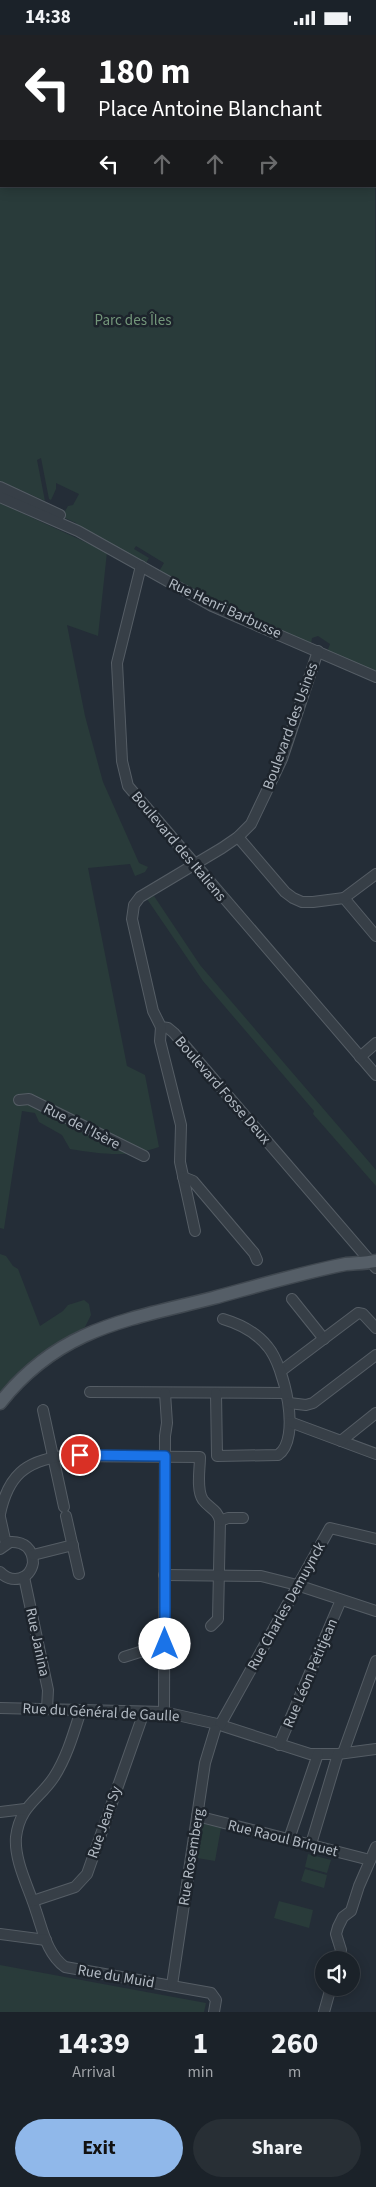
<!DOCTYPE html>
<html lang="en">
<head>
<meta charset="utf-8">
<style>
  :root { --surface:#1b2229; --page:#282f35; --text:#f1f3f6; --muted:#a0a4a8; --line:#393f46; --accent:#90b8ea }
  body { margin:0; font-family:"Source Sans 3",sans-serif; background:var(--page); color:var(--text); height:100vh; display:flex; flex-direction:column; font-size:19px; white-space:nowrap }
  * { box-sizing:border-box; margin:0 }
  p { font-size:16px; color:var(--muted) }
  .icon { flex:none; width:28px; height:28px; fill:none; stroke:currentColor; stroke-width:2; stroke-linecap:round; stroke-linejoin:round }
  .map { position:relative; height:1977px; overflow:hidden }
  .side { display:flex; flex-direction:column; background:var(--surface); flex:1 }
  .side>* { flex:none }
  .hud { position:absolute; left:0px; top:0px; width:376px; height:152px; box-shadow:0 2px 12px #0003,0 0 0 1px var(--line); background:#202124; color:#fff; overflow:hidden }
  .buttons { position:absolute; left:315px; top:1916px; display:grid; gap:10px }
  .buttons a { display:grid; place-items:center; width:45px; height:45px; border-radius:50%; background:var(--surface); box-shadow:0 2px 12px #0003,0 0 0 1px var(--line); font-size:25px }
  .pin { position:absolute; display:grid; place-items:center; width:42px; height:42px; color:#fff; margin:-21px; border:2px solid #fff; border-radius:50%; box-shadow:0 1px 5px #0007 }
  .me { position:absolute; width:55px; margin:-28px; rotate:0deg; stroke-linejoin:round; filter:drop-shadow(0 0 4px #0008) }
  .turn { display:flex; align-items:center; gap:18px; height:105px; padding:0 15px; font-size:22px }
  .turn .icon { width:65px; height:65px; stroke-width:2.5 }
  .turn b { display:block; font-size:35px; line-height:42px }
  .lanes { display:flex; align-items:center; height:48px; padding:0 15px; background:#0003; justify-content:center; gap:25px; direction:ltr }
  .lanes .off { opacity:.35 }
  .eta { display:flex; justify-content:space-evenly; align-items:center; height:85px; text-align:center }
  .eta b { font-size:30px; font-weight:700; line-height:35px }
  .cta { display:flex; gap:10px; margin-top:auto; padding:10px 15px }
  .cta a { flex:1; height:58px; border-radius:30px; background:var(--accent); color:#111; font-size:20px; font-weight:700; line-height:58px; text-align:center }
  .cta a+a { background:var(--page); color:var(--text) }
  .status { display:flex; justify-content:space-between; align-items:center; height:35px; padding:0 25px; background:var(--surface); direction:ltr }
  .status svg { height:14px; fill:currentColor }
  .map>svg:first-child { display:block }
  .green { fill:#293b3a }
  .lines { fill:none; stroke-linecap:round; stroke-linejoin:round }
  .minor-casing { stroke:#555d65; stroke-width:12 }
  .major-casing { stroke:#404850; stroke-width:15 }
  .minor { stroke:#373f47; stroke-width:10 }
  .major { stroke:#555e67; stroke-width:12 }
  .route-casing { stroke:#114b97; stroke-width:12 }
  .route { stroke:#1a73e8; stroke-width:9 }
  .labels { text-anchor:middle; stroke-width:5; stroke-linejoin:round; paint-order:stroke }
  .park-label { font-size:15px; fill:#73967a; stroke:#1d242c }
  .street-label { font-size:15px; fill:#b2bac3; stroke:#1d242c }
</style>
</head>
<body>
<div class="status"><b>14:38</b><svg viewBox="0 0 49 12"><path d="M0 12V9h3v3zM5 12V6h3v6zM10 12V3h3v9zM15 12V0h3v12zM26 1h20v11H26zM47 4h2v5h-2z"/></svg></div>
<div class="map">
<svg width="376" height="1977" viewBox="0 0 376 1977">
  <rect width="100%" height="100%" fill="#242d37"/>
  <!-- green -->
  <g class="green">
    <path d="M0 0H370L1 1V151H375V11L376 638 327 617 330 609 318 601 312 603 311 609 219 571 158 538 164 528 136 511 134 514 149 523 146 528 77 492 76 488 65 483 64 478 68 471 73 470 79 459 56 448V454L51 465 49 464 41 423 37 425 45 466 0 446Z"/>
    <path d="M0 468 107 517 98 601 67 590 85 681 103 747 139 828 148 832 145 837 135 841 130 829 88 833 127 1031 145 1040 159 1112C128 1123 102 1119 70 1114L62 1100 39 1087 35 1078 22 1076 4 1194 0 1193Z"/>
    <path d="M154 861 200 930 376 1135V1151L313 1079 314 1076 203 946 147 864Z"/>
    <path d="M0 1219 6 1221 13 1231 18 1234 40 1291 63 1276 68 1270 84 1265 89 1269 91 1280 85 1292 31 1327 0 1358Z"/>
    <path d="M201 1788 221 1793 215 1826 197 1823Z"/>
    <path d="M308 1819 331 1825 327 1838 305 1832Z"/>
    <path d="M305 1834 327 1840 324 1853 301 1846Z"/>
    <path d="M279 1866 313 1875 309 1893 274 1883Z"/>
    <path d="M0 1930 206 1968 204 1977H0Z"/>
  </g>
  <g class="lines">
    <!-- minor casing -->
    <g class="minor-casing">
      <g id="minor">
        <path d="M0 452 60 480"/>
        <path d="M0 462 78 496 212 571 376 642"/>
        <path d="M141 531 117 628 122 726 128 751 376 1040"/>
        <path d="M318 616 282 724 251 789 238 802 222 813 140 862 134 870 132 884 153 976 161 992 168 993 174 998 376 1233"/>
        <path d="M238 802 285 857 293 863 302 867H313L344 863 376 901"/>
        <path d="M344 863 376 839"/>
        <path d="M161 992 160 1006 181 1090 180 1127 195 1196"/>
        <path d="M360 1022 376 1008"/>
        <path d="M19 1065 29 1064 144 1121"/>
        <path d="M183 1142 193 1146 254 1218 257 1225"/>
        <path d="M292 1264 324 1304"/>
        <path d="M281 1336 358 1278 363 1279 376 1293"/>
        <path d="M90 1357 285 1358"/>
        <path d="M216 1358 217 1421 278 1420C302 1404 284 1331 268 1312 257 1298 240 1289 223 1284"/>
        <path d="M289 1368 306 1370 313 1368 376 1320"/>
        <path d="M43 1375 64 1472"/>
        <path d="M290 1387 376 1419"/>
        <path d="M341 1406 376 1378"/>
        <path d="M0 1479C8 1441 25 1426 63 1421L200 1422C200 1433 196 1455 203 1465 209 1473 218 1475 220 1486L218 1584 211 1591"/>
        <path d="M66 1481 79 1539"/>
        <path d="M0 1482 6 1509"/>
        <path d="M220 1486 228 1483H243"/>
        <path d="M0 1514 10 1507C24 1506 33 1514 33 1528 30 1545 12 1549 0 1537"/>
        <path d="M33 1520 73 1510"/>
        <path d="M164 1540 261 1541 297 1550 376 1576"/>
        <path d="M24 1542 48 1655 47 1674"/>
        <path d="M124 1622 165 1609"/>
        <path d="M0 1673 164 1677 217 1689 310 1719H338L376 1714"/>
        <path d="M81 1675C74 1697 67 1722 54 1742 39 1765 20 1770 16 1802 14 1826 29 1853 36 1876 43 1896 47 1919 65 1932L211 1958 216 1965 214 1977"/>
        <path d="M164 1677 165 1401 167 1388 165 1358"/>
        <path d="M220 1690 330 1493 376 1504"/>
        <path d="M279 1710 341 1565"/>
        <path d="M343 1718 376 1626"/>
        <path d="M0 1777 25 1774"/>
        <path d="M197 1781 370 1825"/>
        <path d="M289 1804 318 1719"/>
        <path d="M311 1809 338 1719"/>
        <path d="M33 1866 75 1852 87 1839 144 1677"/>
        <path d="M0 1899 46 1905"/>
        <path d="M338 1925 341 1915 336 1899 338 1892 343 1882 351 1876 359 1851 376 1812"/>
        <path d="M172 1950 205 1728 215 1695"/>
        <path d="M324 1977 331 1952"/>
      </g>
    </g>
    <!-- major casing -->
    <g class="major-casing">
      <path id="major" d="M0 1368C59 1293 127 1285 213 1263 257 1251 301 1238 346 1229 356 1228 366 1228 376 1226"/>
    </g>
    <!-- minor -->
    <use href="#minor" class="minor"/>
    <!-- major -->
    <use href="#major" class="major"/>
  </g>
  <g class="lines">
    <!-- route casing -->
    <g class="route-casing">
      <path id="route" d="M80 1420 165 1421V1609"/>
    </g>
    <!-- route -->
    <use href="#route" class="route"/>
  </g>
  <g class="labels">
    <!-- park labels -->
    <g class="park-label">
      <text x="133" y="290">Parc des Îles</text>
    </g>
    <!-- street labels -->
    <g class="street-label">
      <text transform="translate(225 573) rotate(25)" y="5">Rue Henri Barbusse</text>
      <text transform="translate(290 691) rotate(-70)" y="5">Boulevard des Usines</text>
      <text transform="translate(179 811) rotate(50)" y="5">Boulevard des Italiens</text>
      <text transform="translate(223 1055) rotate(49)" y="5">Boulevard Fosse Deux</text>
      <text transform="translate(82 1091) rotate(27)" y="5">Rue de l'Isère</text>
      <text transform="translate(286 1571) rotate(-61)" y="5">Rue Charles Demuynck</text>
      <text transform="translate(38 1607) rotate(78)" y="5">Rue Janina</text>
      <text transform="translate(310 1638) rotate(-67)" y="5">Rue Léon Petitjean</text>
      <text transform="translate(101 1677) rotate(3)" y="5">Rue du Général de Gaulle</text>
      <text transform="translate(104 1787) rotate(-71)" y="5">Rue Jean Sy</text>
      <text transform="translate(283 1803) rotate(14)" y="5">Rue Raoul Briquet</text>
      <text transform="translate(191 1822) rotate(-81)" y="5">Rue Rosemberg</text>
      <text transform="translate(116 1941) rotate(10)" y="5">Rue du Muid</text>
    </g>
  </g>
</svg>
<div class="buttons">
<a><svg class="icon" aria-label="sound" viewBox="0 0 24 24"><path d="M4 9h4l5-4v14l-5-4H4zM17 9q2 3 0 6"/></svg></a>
</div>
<div class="pin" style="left:80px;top:1420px;background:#d93025"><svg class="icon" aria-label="arrive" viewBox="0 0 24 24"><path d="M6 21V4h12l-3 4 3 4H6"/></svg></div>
<svg class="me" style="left:165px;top:1609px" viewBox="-20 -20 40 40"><circle r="19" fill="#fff"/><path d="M0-13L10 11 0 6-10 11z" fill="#1a73e8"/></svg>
<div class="hud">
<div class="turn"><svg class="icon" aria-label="left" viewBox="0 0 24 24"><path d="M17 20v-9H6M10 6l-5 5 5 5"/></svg><div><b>180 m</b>Place Antoine Blanchant</div></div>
<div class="lanes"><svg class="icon" aria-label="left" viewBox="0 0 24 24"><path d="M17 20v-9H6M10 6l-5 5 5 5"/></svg><svg class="icon off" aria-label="ahead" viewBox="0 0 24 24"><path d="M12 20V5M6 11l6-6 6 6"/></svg><svg class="icon off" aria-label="ahead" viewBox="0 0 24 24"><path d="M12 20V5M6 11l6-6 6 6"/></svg><svg class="icon off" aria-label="right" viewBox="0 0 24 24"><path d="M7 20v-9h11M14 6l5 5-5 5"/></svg></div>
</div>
</div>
<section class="side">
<div class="eta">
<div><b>14:39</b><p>Arrival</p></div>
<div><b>1</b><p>min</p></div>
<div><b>260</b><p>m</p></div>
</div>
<div class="cta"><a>Exit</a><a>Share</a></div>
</section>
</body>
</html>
